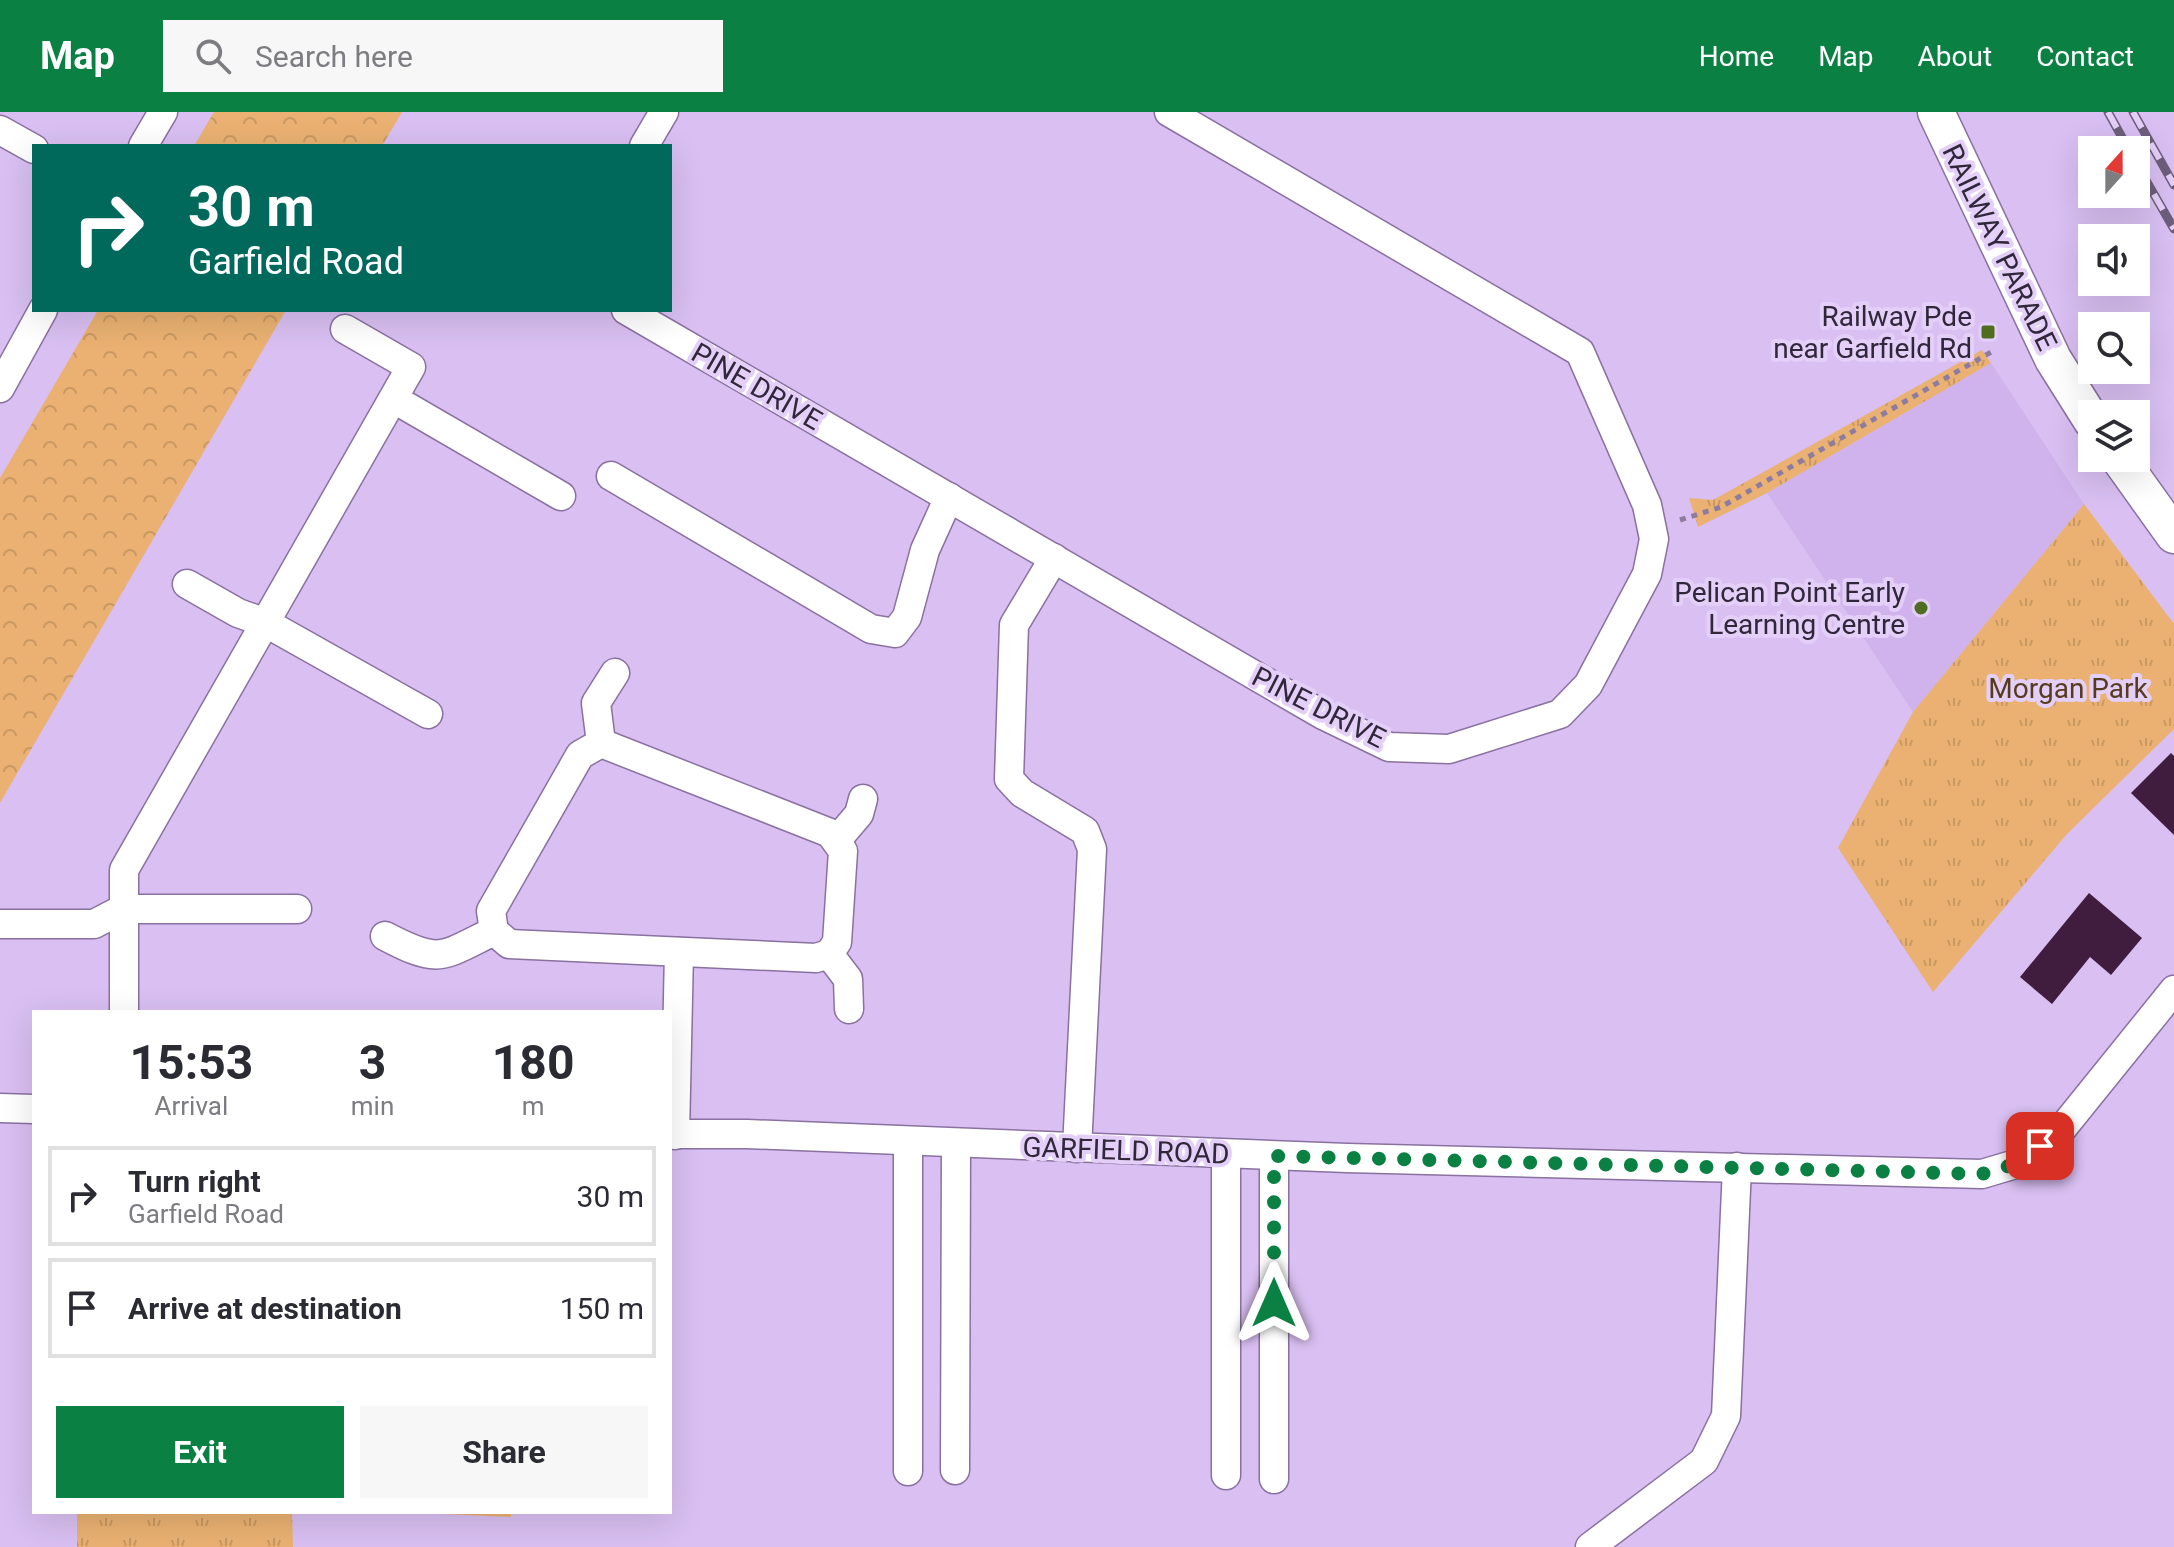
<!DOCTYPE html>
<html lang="en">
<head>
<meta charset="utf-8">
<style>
  :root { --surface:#fff; --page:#f7f7f7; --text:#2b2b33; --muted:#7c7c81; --line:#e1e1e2; --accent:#0b8043 }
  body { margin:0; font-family:Roboto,sans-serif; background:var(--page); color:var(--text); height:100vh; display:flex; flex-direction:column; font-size:30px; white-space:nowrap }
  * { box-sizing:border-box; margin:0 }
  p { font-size:26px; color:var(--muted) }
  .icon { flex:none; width:44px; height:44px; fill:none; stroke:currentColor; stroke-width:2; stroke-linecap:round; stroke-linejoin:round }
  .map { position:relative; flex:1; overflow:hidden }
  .details { position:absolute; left:32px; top:898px; width:640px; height:504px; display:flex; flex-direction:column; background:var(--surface); border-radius:0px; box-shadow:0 8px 32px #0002 }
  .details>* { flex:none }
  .guide { position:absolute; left:32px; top:32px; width:640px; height:168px; border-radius:0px; box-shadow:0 8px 32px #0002; background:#00695c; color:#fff; overflow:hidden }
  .needle { width:52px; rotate:21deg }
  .controls { position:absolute; left:2078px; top:24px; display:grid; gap:16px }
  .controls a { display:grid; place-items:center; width:72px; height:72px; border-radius:0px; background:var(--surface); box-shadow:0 8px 32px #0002; font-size:40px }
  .pin { position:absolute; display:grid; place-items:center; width:68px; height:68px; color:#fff; margin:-34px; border-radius:16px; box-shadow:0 4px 12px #0006 }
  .me { position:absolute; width:88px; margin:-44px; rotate:0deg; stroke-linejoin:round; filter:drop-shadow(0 0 6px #0008) }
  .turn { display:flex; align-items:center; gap:28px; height:168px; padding:0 24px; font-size:36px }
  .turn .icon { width:104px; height:104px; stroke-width:2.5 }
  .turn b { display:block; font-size:56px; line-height:68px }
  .eta { display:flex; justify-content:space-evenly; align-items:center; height:136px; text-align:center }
  .eta b { font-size:48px; font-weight:700; line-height:56px }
  .action { display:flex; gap:16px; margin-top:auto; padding:16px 24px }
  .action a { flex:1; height:92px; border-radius:0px; background:var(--accent); color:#fff; font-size:32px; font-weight:700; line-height:92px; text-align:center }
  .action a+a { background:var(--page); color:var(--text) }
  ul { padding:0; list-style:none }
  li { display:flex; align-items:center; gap:24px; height:100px; margin:0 16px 12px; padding:0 8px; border:4px solid var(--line); border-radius:0px }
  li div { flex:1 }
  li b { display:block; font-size:30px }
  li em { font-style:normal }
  header { display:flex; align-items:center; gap:48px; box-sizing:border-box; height:112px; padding:0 40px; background:var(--accent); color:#fff }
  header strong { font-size:38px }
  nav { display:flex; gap:44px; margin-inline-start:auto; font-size:28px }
  .search { width:560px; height:72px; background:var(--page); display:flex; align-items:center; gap:20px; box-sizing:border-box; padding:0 28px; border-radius:0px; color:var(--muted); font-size:30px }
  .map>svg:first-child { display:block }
  .built { fill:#d0b3ec }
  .grass { fill:url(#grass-tufts) }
  .forest { fill:url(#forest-crowns) }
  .building { fill:#401d3f }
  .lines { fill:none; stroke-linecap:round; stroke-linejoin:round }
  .minor-casing { stroke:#8971a0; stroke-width:31 }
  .tertiary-casing { stroke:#8971a0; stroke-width:39 }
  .path { stroke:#8e7ca0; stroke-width:5; stroke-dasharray:6 6; stroke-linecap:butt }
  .minor { stroke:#fff; stroke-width:28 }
  .tertiary { stroke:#fff; stroke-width:36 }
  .rail-casing { stroke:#6d5e7c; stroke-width:9 }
  .rail { stroke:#e4cff8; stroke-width:6; stroke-dasharray:18; stroke-linecap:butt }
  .route { stroke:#0b8043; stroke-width:14; stroke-dasharray:0 25.2 }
  .poi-dot { fill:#4f6c20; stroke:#e4cff8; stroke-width:3 }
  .labels { text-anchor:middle; stroke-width:8; stroke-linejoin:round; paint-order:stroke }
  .street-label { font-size:28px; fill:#31273a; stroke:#e4cff8 }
  .poi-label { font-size:28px; fill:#31273a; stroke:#e4cff8; text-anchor:end }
  .park-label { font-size:28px; fill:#563c1d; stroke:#e4cff8 }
</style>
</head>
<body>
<header>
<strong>Map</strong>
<div class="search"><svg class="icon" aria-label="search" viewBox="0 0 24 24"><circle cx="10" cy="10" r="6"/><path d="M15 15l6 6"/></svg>Search here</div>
<nav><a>Home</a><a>Map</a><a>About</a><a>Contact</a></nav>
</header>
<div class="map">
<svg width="2174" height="1435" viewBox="0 0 2174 1435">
  <defs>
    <pattern id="grass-tufts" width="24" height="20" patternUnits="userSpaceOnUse" patternTransform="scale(2)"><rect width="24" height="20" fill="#eab172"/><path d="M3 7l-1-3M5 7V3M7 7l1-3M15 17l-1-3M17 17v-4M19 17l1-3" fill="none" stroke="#c99863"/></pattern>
    <pattern id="forest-crowns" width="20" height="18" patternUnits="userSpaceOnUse" patternTransform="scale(2)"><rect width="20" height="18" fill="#eab172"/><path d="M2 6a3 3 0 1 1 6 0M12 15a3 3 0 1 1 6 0" fill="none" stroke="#c99863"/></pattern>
  </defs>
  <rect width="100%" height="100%" fill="#d9bff2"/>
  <!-- built -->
  <path class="built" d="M1991 251 2084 392 1913 600 1767 381Z"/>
  <!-- grass -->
  <g class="grass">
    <path d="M1982 238 1991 251 1767 381 1698 415 1689 386 1713 388Z"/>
    <path d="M2084 392 2174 512V617L2067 722 1933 880 1838 736 1913 600Z"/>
    <path d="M77 1400H292L293 1435H77Z"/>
    <path d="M396 1400H511V1405Z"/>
  </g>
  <!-- forest -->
  <g class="forest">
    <path d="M214 0H402L382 34H194Z"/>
    <path d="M98 198H286L0 691V366Z"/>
  </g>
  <!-- building -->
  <g class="building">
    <path d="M2171 641 2174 644V723L2131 681Z"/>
    <path d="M2089 781 2142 826 2111 863 2090 845 2052 892 2020 865Z"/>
  </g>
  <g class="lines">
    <!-- minor casing -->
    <g class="minor-casing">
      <g id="minor">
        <path d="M0 18 34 37"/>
        <path d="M143 34 163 0"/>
        <path d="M644 34 664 0"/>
        <path d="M626 198 1323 603 1389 635 1449 637 1560 602 1588 573 1647 462 1654 427 1647 393 1580 240 1169 0"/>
        <path d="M0 276 43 198"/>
        <path d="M394 287 561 384"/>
        <path d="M611 364 871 517 895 521 907 505 925 438 949 385"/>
        <path d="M1054 446 1014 513 1009 667 1022 681 1085 719 1092 737 1077 1036"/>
        <path d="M187 472 238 501 266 511 428 602"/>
        <path d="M601 631 830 721 843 739 837 830 829 842 816 846 509 832 494 819 491 799 580 643Z"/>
        <path d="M601 631 596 591 615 561"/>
        <path d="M836 729 859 702 863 687"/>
        <path d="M0 812H94L123 797H297"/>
        <path d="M385 824C440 853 441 845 494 819"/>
        <path d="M829 842 848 867 849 897"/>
        <path d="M124 900V758L411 255 345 217"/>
        <path d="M0 996 34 997"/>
        <path d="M670 1022H747L1347 1046 1982 1062 2019 1051 2061 1018 2174 878"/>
        <path d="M675 1023 679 840"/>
        <path d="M908 1030V1359"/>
        <path d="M1274 1044V1367"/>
        <path d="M955 1358 956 1031"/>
        <path d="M1226 1363V1042"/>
        <path d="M1590 1435 1704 1349 1726 1304 1737 1055"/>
      </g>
    </g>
    <!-- tertiary casing -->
    <g class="tertiary-casing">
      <g id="tertiary">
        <path d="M1936 0 2053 247 2092 309"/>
        <path d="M2119 346 2174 423"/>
      </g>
    </g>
    <!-- path -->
    <path class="path" d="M1680 408 1721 395 1993 239"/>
    <!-- minor -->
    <use href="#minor" class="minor"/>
    <!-- tertiary -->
    <use href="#tertiary" class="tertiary"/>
    <!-- rail casing -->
    <g class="rail-casing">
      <g id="rail">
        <path d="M2108 0 2129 38"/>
        <path d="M2133 0 2174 73"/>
        <path d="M2136 51 2174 117"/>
      </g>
    </g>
    <!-- rail -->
    <use href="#rail" class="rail"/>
  </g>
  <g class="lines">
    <!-- route -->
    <path class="route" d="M1274 1191V1044L1982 1062 2019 1051 2040 1034"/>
  </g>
  <!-- markers -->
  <g class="poi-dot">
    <rect x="1980" y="212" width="16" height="16" rx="4"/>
    <circle cx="1921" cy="496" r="8"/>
  </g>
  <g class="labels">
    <!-- street labels -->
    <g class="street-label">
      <text transform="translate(2000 135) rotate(64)" y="10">RAILWAY PARADE</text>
      <text transform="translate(757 274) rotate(30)" y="10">PINE DRIVE</text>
      <text transform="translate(1319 595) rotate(27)" y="10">PINE DRIVE</text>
      <text transform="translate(1126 1038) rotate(2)" y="10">GARFIELD ROAD</text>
    </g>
    <!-- poi labels -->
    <g class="poi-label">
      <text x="1972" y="214">Railway Pde<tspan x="1972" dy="32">near Garfield Rd</tspan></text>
      <text x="1905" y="490">Pelican Point Early<tspan x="1905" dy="32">Learning Centre</tspan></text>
    </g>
    <!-- park labels -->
    <g class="park-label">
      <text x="2068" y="586">Morgan Park</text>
    </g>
  </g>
</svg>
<div class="controls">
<a><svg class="needle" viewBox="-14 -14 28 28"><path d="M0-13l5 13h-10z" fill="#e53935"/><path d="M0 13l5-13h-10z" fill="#7c7c81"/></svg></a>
<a><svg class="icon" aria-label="sound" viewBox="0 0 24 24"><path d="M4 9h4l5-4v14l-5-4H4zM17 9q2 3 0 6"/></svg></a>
<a><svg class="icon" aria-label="search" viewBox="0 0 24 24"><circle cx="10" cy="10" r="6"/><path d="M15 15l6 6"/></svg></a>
<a><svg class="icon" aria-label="layers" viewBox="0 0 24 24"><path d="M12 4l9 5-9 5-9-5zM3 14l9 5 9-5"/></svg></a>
</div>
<div class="pin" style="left:2040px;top:1034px;background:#d93025"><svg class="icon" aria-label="arrive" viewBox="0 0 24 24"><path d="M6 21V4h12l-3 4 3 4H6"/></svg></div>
<svg class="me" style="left:1274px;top:1191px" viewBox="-20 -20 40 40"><path d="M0-17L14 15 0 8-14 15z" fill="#0b8043" stroke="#fff" stroke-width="4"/></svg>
<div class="guide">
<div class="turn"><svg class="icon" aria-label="right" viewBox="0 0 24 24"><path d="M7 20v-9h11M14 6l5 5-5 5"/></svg><div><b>30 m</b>Garfield Road</div></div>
</div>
<section class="details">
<div class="eta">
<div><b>15:53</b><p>Arrival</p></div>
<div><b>3</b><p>min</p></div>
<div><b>180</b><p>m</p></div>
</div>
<ul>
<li><svg class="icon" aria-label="right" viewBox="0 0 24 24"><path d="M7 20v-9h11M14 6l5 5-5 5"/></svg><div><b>Turn right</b><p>Garfield Road</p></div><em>30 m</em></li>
<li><svg class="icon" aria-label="arrive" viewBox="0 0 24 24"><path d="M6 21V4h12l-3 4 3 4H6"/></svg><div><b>Arrive at destination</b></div><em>150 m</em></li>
</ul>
<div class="action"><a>Exit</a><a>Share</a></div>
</section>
</div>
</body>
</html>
